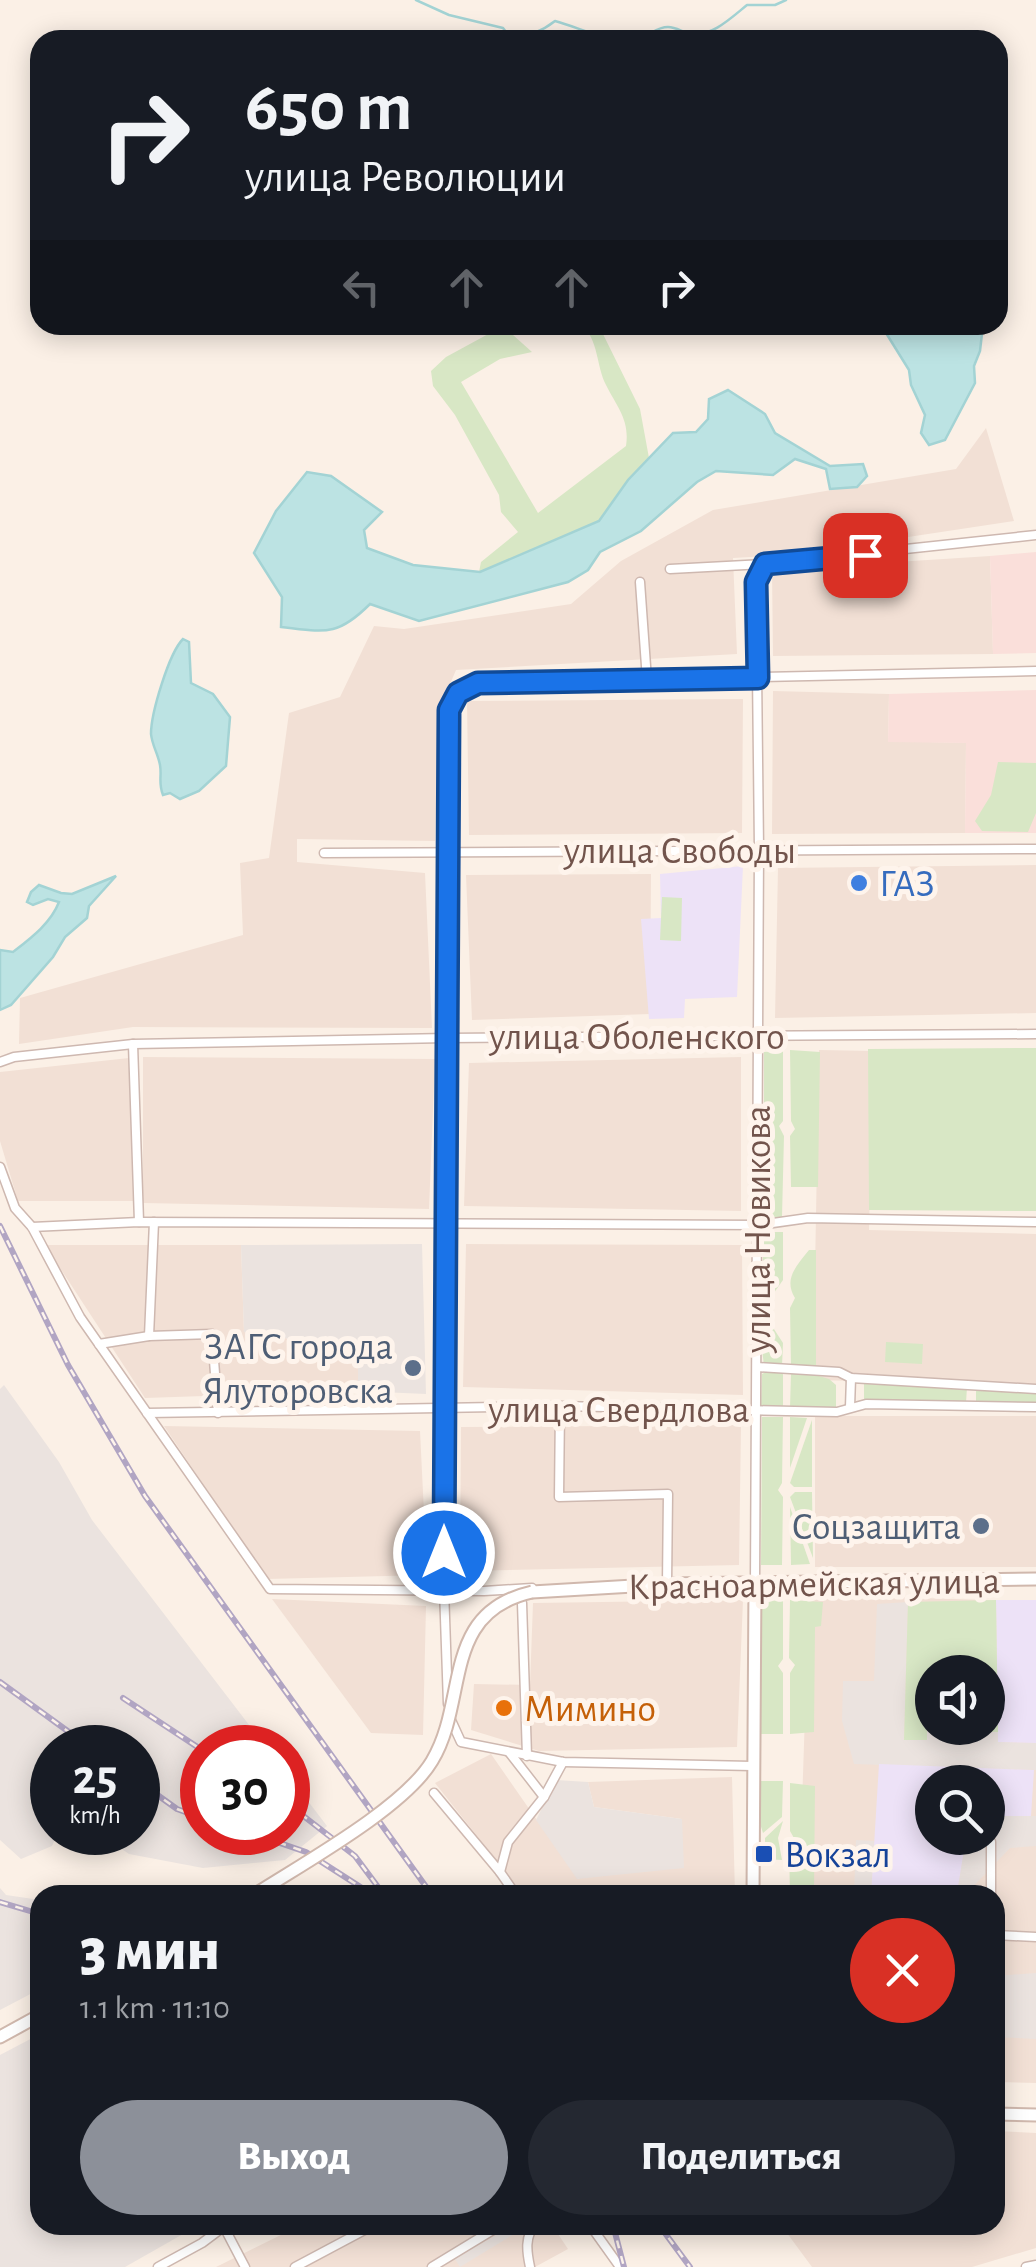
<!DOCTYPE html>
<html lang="ru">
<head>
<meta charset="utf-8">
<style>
  :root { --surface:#171b24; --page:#242831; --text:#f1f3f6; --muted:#9ea1a6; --accent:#8c9099 }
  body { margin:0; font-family:"Alegreya Sans",sans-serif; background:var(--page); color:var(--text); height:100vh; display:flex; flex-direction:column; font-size:38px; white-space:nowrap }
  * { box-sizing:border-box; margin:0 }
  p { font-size:32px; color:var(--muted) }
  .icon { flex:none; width:55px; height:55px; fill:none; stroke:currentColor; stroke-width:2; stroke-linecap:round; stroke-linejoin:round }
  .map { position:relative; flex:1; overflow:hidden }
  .side { position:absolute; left:30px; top:1885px; width:975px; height:350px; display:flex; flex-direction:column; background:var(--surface); border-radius:30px; box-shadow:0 5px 25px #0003 }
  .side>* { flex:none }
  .guide { position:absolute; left:30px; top:30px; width:978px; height:305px; border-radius:30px; box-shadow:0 5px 25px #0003; background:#171b24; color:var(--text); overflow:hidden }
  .tools { position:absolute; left:915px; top:1655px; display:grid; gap:20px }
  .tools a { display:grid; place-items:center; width:90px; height:90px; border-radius:50%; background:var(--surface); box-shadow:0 5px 25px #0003; font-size:50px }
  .speed { position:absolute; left:30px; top:1725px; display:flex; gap:20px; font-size:50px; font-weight:700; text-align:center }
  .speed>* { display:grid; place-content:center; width:130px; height:130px; border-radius:50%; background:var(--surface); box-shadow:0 5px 25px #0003; line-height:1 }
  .speed small { font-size:25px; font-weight:400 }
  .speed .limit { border:15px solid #d22; background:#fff; color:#111 }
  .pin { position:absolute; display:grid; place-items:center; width:85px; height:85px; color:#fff; margin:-42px; border-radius:20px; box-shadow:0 5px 15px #0006 }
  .me { position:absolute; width:110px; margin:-55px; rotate:0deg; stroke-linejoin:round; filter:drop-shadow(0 0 8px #0008) }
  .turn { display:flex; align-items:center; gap:35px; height:210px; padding:0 50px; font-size:45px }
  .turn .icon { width:130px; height:130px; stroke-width:2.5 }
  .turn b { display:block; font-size:70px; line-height:85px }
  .lanes { display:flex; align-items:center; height:95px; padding:0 50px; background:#0003; justify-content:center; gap:50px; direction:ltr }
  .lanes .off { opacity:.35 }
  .round { display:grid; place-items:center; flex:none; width:105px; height:105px; border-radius:52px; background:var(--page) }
  .overview { display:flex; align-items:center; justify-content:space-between; height:170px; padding:0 50px }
  h1 { font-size:60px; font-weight:800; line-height:75px }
  .action { display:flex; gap:20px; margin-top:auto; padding:20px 50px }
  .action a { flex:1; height:115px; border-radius:60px; background:var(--accent); color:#fff; font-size:40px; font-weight:800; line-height:115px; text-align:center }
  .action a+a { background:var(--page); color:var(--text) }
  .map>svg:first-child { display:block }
  .residential { fill:#f2e0d5; fill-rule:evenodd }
  .commercial { fill:#fadfda }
  .industrial { fill:#ebe3df }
  .education { fill:#ede2f7 }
  .green { fill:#d8e7c5; fill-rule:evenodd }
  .water { fill:#bce3e3; stroke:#a3d3d4; stroke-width:2.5 }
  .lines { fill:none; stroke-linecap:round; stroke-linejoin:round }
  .stream { stroke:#a3d3d4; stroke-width:2.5 }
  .street-casing { stroke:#ceb8b0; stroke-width:11 }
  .secondary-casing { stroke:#d0b8ad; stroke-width:15 }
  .street { stroke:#fff; stroke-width:8 }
  .secondary { stroke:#fff; stroke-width:11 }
  .rail-casing { stroke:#b1a5c3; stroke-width:6 }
  .rail { stroke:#fef4ec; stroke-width:2.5; stroke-dasharray:8; stroke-linecap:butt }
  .secondary-bridge-casing { stroke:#d0b8ad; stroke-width:15; stroke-linecap:butt }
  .secondary-bridge { stroke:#fff; stroke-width:11 }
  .route-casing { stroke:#114b97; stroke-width:25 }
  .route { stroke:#1a73e8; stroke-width:18 }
  .shop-dot { fill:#3f7fe0; stroke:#fef4ec; stroke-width:4 }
  .service-dot { fill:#5c6f8a; stroke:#fef4ec; stroke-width:4 }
  .food-dot { fill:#e8710a; stroke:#fef4ec; stroke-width:4 }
  .transit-dot { fill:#1a4fb4; stroke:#fef4ec; stroke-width:4 }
  .labels { text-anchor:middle; stroke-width:10; stroke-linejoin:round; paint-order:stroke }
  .street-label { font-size:38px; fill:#72544c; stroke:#fef4ec }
  .shop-label { font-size:38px; fill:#366cbe; stroke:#fef4ec; text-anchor:start }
  .service-label { font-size:38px; fill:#4e5e75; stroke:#fef4ec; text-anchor:end }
  .food-label { font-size:38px; fill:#c56008; stroke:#fef4ec; text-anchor:start }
  .transit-label { font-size:38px; fill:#164399; stroke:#fef4ec; text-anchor:start }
</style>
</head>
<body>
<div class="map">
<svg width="1036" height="2267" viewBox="0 0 1036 2267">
  <rect width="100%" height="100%" fill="#fbf0e6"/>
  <!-- residential -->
  <g class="residential">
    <path d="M986 428 1014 521 789 555 733 558 737 654 456 670 439 710 435 841 297 839V862L425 873 432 1028 133 1027 19 1044 20 998 243 935 240 863 269 858 289 713 340 697 374 626 404 629 571 604 621 561 713 510 956 469Z"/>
    <path d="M990 556 993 654 773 656 772 570Z"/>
    <path d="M773 691 889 694 888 741 966 743 965 833 772 834Z"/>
    <path d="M743 699 742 833 469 835 467 701Z"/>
    <path d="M1036 865V1013L775 1018 778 868Z"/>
    <path d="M651 874 650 1014 472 1020 466 875Z"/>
    <path d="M819 1050 873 1051 869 1230 1036 1234V1385L813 1380Z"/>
    <path d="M143 1057 435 1059 429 1209 143 1203Z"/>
    <path d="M741 1057V1211L464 1206 469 1063Z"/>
    <path d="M129 1058 133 1201H18L0 1141V1072Z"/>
    <path d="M466 1244 742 1245 743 1395 463 1387Z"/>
    <path d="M45 1245H241L244 1332 358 1349V1391L145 1398Z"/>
    <rect x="815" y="1416" width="221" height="151"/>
    <path d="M741 1425 739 1565 460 1571 461 1427Z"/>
    <path d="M164 1426 420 1431 427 1575 267 1579Z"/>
    <path d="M809 1594 1036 1602V2083L995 2082V1895H799ZM932 1672H988V1728H932ZM932 1782H988V1838H932Z"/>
    <path d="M272 1599 426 1606 423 1735 371 1733Z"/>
    <path d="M743 1600 737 1747 539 1751 471 1730 474 1684 530 1685 533 1603Z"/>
    <path d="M491 1754 578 1879 682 1819 594 1807 588 1782 732 1777 735 1895H524L435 1783Z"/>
    <path d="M995 2131 1036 2133V2248L972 2267H812L781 2225H995Z"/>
    <path d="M301 2225H552L568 2249 535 2267H216Z"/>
  </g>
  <!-- commercial -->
  <g class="commercial">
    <path d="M1036 552V653L993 654 990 556Z"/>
    <path d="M1036 690V833H965L966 743 888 742 889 694Z"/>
  </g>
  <!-- industrial -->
  <g class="industrial">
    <path d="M422 1244 426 1394 358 1391V1349L244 1332 241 1245Z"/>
    <path d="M4 1385 59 1462 92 1520 266 1747 202 1748V1832H288V1775L327 1826 285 1860 203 1868 129 1854 98 1833 138 1832V1748H52V1832L76 1833 68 1843 57 1835 52 1846 21 1859 0 1840V1389Z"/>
    <path d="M908 1602 904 1739 927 1730 998 1732V1742L1036 1743V1770L854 1764 842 1721 843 1681H874L877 1604Z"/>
    <path d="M556 1780 588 1782 594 1807 682 1819 684 1868 577 1879 536 1820Z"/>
    <path d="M988 1816H1036V1846L1010 1848 965 1895H928H932L933 1886 958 1887 966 1838H988Z"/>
    <path d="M856 1840 874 1841 871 1895H854Z"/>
    <path d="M0 1888 6 1895 40 1900V1989L0 2010Z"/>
    <path d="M1036 1973V2039L995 2037V1976Z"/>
    <path d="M40 2034V2225H199L125 2267H0V2055Z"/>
    <path d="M510 2227 514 2234 460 2267 455 2259Z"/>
  </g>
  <!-- education -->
  <g class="education">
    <path d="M743 866 737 997 685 999 684 1018 649 1019 641 919 661 918 660 874Z"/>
    <path d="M996 1600H1036V1743L998 1742Z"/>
    <path d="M879 1764 1034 1770 1031 1816H988V1782H932V1838H966L958 1887 933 1886 932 1895H871Z"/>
  </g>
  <!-- green -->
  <g class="green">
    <path d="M581 325H602L601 330 640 409 649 458 628 480 599 521 479 572 481 562 518 532 501 512 499 495 455 415 433 386 431 371 446 357 503 326 532 352 500 359 461 382 538 513 626 446C630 420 617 407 606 385 596 366 599 339 581 325Z"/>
    <path d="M998 762 1036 763V813L1028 832 982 831 975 821 991 795Z"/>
    <path d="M662 897 682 898 681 941 660 940Z"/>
    <path d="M1036 1048V1211L869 1210 868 1049Z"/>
    <path d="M790 1050 820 1052 818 1187H791L790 1136 795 1129 791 1121Z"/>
    <path d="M783 1051V1121L779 1126 784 1136 782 1217H766L764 1213V1052Z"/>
    <path d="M763 1232H783V1280L771 1297 767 1298 763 1278Z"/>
    <path d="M809 1250H816V1366L791 1367 790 1308 795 1298C783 1279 797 1265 809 1250Z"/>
    <path d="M770 1323 783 1343 782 1366 764 1365 762 1350 767 1324Z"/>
    <path d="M886 1342 923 1344 922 1364 885 1362Z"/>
    <path d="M766 1372H783V1408L761 1406 762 1374Z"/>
    <path d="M791 1373 812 1374 829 1379 836 1385V1408H790Z"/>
    <path d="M864 1384 967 1387 966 1403 864 1400Z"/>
    <path d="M976 1389 1036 1392V1403H976Z"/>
    <path d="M762 1417H783L782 1483 778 1490 783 1497 782 1565H761Z"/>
    <path d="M790 1417 807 1418 790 1468Z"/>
    <path d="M812 1420V1487H794L790 1483Z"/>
    <path d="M795 1492H812L813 1558 790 1497Z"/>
    <path d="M790 1507 810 1564 791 1565Z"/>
    <path d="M790 1588H837L834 1598 790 1597Z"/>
    <path d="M759 1600 783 1601V1659L778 1666 783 1673V1734H757Z"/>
    <path d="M790 1600 823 1602 821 1626 815 1627 814 1732 790 1734V1673L795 1665 789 1658Z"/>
    <path d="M996 1600 998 1732 927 1730V1740H904L908 1602ZM988 1672V1728H932V1672Z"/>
    <path d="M759 1781H783L782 1817 763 1833 757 1814Z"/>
    <path d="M790 1783 815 1786 814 1895H790L789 1846 794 1838 790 1831Z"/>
    <path d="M783 1821 778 1838 782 1860 765 1859V1838Z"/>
  </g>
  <!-- water -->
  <g class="water">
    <path d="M881 325H983L980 351 974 366 975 383 945 440 929 445 921 433 925 415 911 385 909 370Z"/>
    <path d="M728 390 765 414 775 433 830 466 863 464 867 476 857 487 830 489 826 469 795 459 773 475 716 471 697 482 641 531 600 552 588 570 568 582 419 621 370 604C337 637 325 632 281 627L282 597 254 553 276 511 307 472 331 476 382 512 364 530 367 548 413 565 480 572 599 521 628 480 673 433 696 432 708 419 709 399Z"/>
    <path d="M183 639 189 642 191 683 213 694 230 717 226 766 199 791 180 799 170 793 163 795C158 783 162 776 160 765 158 754 152 745 151 734 151 713 169 653 183 639Z"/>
    <path d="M116 876 89 906 87 918 65 937 53 957 11 1005 0 1010V950L13 952C31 938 51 923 59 902L48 899 33 905 27 902 31 892 39 885 61 893 72 894Z"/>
  </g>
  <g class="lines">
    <!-- stream -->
    <path class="stream" d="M416 0 449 15 503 28 509 36C527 38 541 32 555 21 582 28 610 45 639 38 650 36 656 27 668 27 677 27 683 33 691 34 712 37 732 17 747 5H775L786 0"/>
    <!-- street casing -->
    <g class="street-casing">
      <g id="street">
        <path d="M670 569 765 564 1036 535"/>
        <path d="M640 582 647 680"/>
        <path d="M324 853 1036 849"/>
        <path d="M133 1044 139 1222"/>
        <path d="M0 1062 14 1057 133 1044 447 1038 1036 1034"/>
        <path d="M0 1167 15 1208 32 1227 80 1317 270 1589 484 1591 532 1588"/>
        <path d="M32 1227 139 1222 759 1225 808 1218 1036 1222"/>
        <path d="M149 1336 154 1222"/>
        <path d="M99 1344 149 1336 212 1334 218 1413"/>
        <path d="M757 1367 839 1372 851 1378 1036 1389"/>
        <path d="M560 1406 559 1497 668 1494 667 1584"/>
        <path d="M850 1407 851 1378"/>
        <path d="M147 1413 560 1406 837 1412 866 1404 1036 1407"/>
        <path d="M755 1583 759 849 756 582 765 564"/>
        <path d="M522 1603 527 1756"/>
        <path d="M448 1704 444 1589 449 711 458 693 478 683 1036 671"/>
        <path d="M450 1718 461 1742 563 1762 752 1766"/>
        <path d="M509 1752 544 1797"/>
        <path d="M434 1793 500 1872"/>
        <path d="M991 1842V1895"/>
        <path d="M516 1895 500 1872 508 1842 544 1797 563 1762"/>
        <path d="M995 1935 1036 1937"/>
        <path d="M590 2225 620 2267"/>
        <path d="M224 2227 245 2267"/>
        <path d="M158 2267 202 2243 226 2225"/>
        <path d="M295 2267 374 2225"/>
        <path d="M432 2267 501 2225"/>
        <path d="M530 2267C527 2253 524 2235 536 2225"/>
        <path d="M1026 2267 1036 2265"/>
      </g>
    </g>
    <!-- secondary casing -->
    <g class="secondary-casing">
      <g id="secondary">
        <path d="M532 1592 667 1584 1036 1579"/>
        <path d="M753 1895 755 1583"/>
        <path d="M0 2037 40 2015"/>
        <path d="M995 2114 1036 2115"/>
      </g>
    </g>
    <!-- street -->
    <use href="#street" class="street"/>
    <!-- secondary -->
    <use href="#secondary" class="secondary"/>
    <!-- rail casing -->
    <g class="rail-casing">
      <g id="rail">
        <path d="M0 1226 68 1365 145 1496 432 1895"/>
        <path d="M0 1682 91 1748"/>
        <path d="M123 1698 202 1750"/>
        <path d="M138 1781 177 1809 202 1818"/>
        <path d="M288 1804 355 1856 384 1895"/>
        <path d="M248 1832 306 1852 373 1895"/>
        <path d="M0 1902 40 1914"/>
        <path d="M613 2225 624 2267"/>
        <path d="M659 2225 690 2267"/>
      </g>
    </g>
    <!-- rail -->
    <use href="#rail" class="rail"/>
    <!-- secondary-bridge casing -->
    <g class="secondary-bridge-casing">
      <path id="secondary-bridge" d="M254 1895C302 1864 404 1808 432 1761 469 1700 440 1613 532 1592"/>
    </g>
    <!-- secondary-bridge -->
    <use href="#secondary-bridge" class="secondary-bridge"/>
  </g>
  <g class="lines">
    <!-- route casing -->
    <g class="route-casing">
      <path id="route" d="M444 1553 449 710 458 693 478 683 758 678 756 582 765 564 865 555"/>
    </g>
    <!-- route -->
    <use href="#route" class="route"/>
  </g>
  <!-- markers -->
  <circle class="shop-dot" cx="859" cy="883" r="10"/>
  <g class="service-dot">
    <circle cx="413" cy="1368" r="10"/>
    <circle cx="981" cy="1526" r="10"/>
  </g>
  <circle class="food-dot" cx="504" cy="1708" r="10"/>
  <rect class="transit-dot" x="754" y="1844" width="20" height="20" rx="5"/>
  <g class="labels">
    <!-- street labels -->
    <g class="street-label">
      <text x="680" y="863">улица Свободы</text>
      <text x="637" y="1049">улица Оболенского</text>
      <text transform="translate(757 1229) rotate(-90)" y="13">улица Новикова</text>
      <text x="619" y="1422">улица Свердлова</text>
      <text transform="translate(814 1583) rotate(-1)" y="13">Красноармейская улица</text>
    </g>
    <!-- shop labels -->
    <g class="shop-label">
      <text x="879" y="896">ГАЗ</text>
    </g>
    <!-- service labels -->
    <g class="service-label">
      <text x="393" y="1359">ЗАГС города<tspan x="393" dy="44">Ялуторовска</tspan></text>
      <text x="961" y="1539">Соцзащита</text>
    </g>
    <!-- food labels -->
    <g class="food-label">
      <text x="524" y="1721">Мимино</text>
    </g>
    <!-- transit labels -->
    <g class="transit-label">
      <text x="784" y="1867">Вокзал</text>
    </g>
  </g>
</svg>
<div class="tools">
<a><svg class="icon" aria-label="sound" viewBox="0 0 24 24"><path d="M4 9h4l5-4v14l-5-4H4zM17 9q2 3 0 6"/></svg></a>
<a><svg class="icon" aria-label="search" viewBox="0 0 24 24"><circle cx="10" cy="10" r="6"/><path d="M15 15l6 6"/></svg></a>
</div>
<div class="speed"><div>25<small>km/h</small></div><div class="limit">30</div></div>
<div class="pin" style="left:865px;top:555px;background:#d93025"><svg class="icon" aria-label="arrive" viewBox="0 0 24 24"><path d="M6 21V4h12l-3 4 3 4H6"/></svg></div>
<svg class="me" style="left:444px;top:1553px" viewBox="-20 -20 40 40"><circle r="17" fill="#1a73e8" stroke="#fff" stroke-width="3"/><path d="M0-11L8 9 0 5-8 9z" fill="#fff"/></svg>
<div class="guide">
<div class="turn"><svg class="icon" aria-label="right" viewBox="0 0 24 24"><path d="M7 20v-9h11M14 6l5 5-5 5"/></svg><div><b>650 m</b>улица Революции</div></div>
<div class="lanes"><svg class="icon off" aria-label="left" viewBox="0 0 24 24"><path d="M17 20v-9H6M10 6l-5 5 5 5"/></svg><svg class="icon off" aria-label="ahead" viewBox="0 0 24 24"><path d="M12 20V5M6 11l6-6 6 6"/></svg><svg class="icon off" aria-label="ahead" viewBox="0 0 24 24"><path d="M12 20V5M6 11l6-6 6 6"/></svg><svg class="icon" aria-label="right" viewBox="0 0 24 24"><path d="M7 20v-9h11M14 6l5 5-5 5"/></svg></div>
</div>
<section class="side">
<div class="overview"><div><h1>3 мин</h1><p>1.1 km · 11:10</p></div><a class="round" style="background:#d93025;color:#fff"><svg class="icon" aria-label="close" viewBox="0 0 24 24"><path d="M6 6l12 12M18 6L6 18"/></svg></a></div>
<div class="action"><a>Выход</a><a>Поделиться</a></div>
</section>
</div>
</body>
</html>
